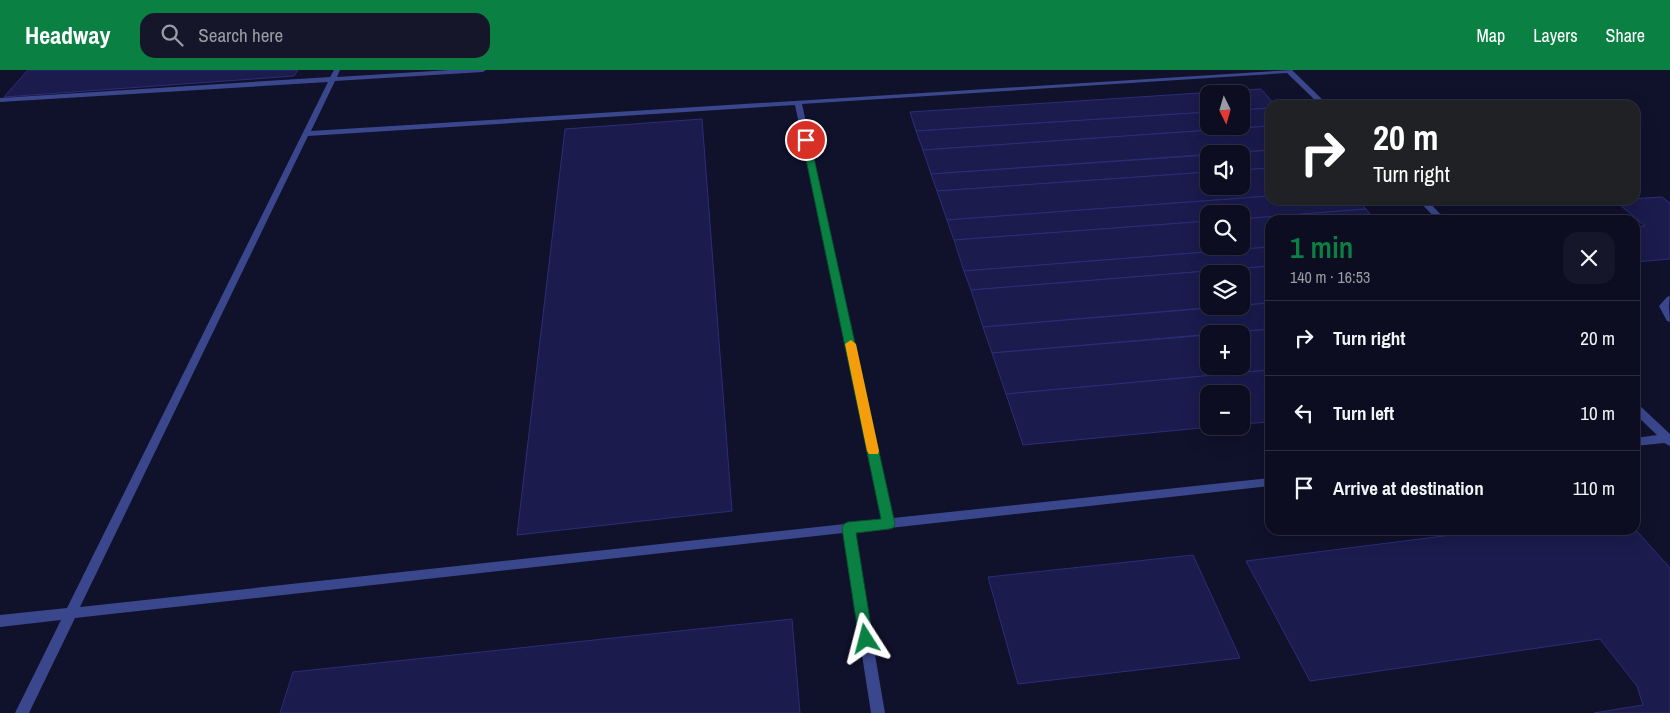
<!DOCTYPE html>
<html lang="en">
<head>
<meta charset="utf-8">
<style>
  :root { --surface:#0c0d20; --page:#151629; --text:#f1f3f6; --muted:#9a9ca5; --line:#2c2d3e; --accent:#0b8043 }
  body { margin:0; font-family:"Archivo Narrow",sans-serif; background:var(--page); color:var(--text); height:100vh; display:flex; flex-direction:column; font-size:19px; white-space:nowrap }
  * { box-sizing:border-box; margin:0 }
  p { font-size:16px; color:var(--muted) }
  .icon { flex:none; width:28px; height:28px; fill:none; stroke:currentColor; stroke-width:2; stroke-linecap:round; stroke-linejoin:round }
  .map { position:relative; flex:1; overflow:hidden }
  .sheet { position:absolute; left:1265px; top:145px; width:375px; height:320px; display:flex; flex-direction:column; background:var(--surface); border-radius:15px; box-shadow:0 5px 20px #0002,0 0 0 1px var(--line) }
  .sheet>* { flex:none }
  .top-card { position:absolute; left:1265px; top:30px; width:375px; height:105px; border-radius:15px; box-shadow:0 5px 20px #0002,0 0 0 1px var(--line); background:#202124; color:#fff; overflow:hidden }
  .needle { width:32px; rotate:175deg }
  .fabs { position:absolute; left:1200px; top:15px; display:grid; gap:10px }
  .fabs a { display:grid; place-items:center; width:50px; height:50px; border-radius:10px; background:var(--surface); box-shadow:0 5px 20px #0002,0 0 0 1px var(--line); font-size:25px }
  .pin { position:absolute; display:grid; place-items:center; width:42px; height:42px; color:#fff; margin:-21px; border:2px solid #fff; border-radius:50%; box-shadow:0 1px 5px #0007 }
  .me { position:absolute; width:55px; margin:-28px; rotate:351deg; stroke-linejoin:round; filter:drop-shadow(0 0 4px #0008) }
  .turn { display:flex; align-items:center; gap:18px; height:105px; padding:0 25px; font-size:22px }
  .turn .icon { width:65px; height:65px; stroke-width:2.5 }
  .turn b { display:block; font-size:35px; line-height:42px }
  .round { display:grid; place-items:center; flex:none; width:52px; height:52px; border-radius:15px; background:var(--page) }
  .overview { display:flex; align-items:center; justify-content:space-between; height:85px; padding:0 25px }
  h1 { font-size:30px; font-weight:600; line-height:38px; color:var(--accent) }
  ul { padding:0; list-style:none }
  li { display:flex; align-items:center; gap:15px; height:75px; padding:0 25px; border-top:1px solid var(--line) }
  li div { flex:1 }
  li b { display:block; font-size:19px }
  li em { font-style:normal }
  header { display:flex; align-items:center; gap:30px; box-sizing:border-box; height:70px; padding:0 25px; background:var(--accent); color:#fff }
  header strong { font-size:24px }
  nav { display:flex; gap:28px; margin-inline-start:auto; font-size:18px }
  .search { width:350px; height:45px; background:var(--page); display:flex; align-items:center; gap:12px; box-sizing:border-box; padding:0 18px; border-radius:15px; color:var(--muted); font-size:19px }
  .map>svg:first-child { display:block }
  .building { fill:#1b1b4d; stroke:#2d2d7a }
  .lines { fill:none; stroke-linecap:round; stroke-linejoin:round }
  .lane { fill:#3a478c; fill-rule:evenodd }
  .route { fill:#0b8043; stroke:#07532c }
  .slow { fill:#f59e0b }
</style>
</head>
<body>
<header>
<strong>Headway</strong>
<div class="search"><svg class="icon" aria-label="search" viewBox="0 0 24 24"><circle cx="10" cy="10" r="6"/><path d="M15 15l6 6"/></svg>Search here</div>
<nav><a>Map</a><a>Layers</a><a>Share</a></nav>
</header>
<div class="map">
<svg width="1670" height="643" viewBox="0 0 1670 643">
  <rect width="100%" height="100%" fill="#10112b"/>
  <!-- building -->
  <g class="building">
    <path d="M28 0H298L294 6 4 27Z"/>
    <path d="M1261 19 1275 35H1270V38L1241 40V24H1209V42L916 61 910 42Z"/>
    <path d="M1270 38V56L923 80 916 61 1209 42V56H1241V40Z"/>
    <path d="M702 49 732 441 517 465 565 59Z"/>
    <path d="M1270 56V80L931 104 923 80Z"/>
    <path d="M1270 80V98L1241 100V84H1220Z"/>
    <path d="M1209 85V102L937 121 931 104Z"/>
    <path d="M1270 98V126L947 150 937 121 1209 102V116H1241V100Z"/>
    <path d="M1270 126V130H1358L1366 139 1241 149V144H1209V151L954 170 947 150Z"/>
    <path d="M1662 127 1670 133V189L1635 192V157L1645 156 1614 130Z"/>
    <path d="M1366 139 1375 150H1270V177L964 201 954 170 1209 151V176H1241V149Z"/>
    <path d="M1270 177V196L971 220 964 201Z"/>
    <path d="M1270 196V233L1241 235V204H1209V236H1227L983 257 971 220Z"/>
    <path d="M1270 233V259L992 283 983 257Z"/>
    <path d="M1270 259V300L1006 324 992 283 1209 265V296H1241V264H1218Z"/>
    <path d="M1270 300V352L1241 354V324H1209V356H1222L1023 375 1006 324Z"/>
    <path d="M1635 459 1670 498V643H1594L1643 635 1637 616 1600 569 1310 611 1246 491 1491 460Z"/>
    <path d="M1193 485 1240 588 1018 614 988 507Z"/>
    <path d="M792 549 800 643H280L293 602Z"/>
  </g>
  <g class="lines">
    <!-- lane -->
    <g class="lane">
      <path d="M334 0H340L337 7 450 0H486L483 2 335 11 311 61 1292 0 1328 35H1320L1287 3 802 34 893 448 1270 408V416L854 462 885 643H871L843 463 75 548 29 643H15L61 550 0 557V545L67 538 328 12 0 32V28L330 7ZM795 35 882 450 80 537 308 66Z"/>
      <path d="M1418 130H1427L1446 150H1437Z"/>
      <path d="M1670 226 1669 236 1670 252 1667 251 1659 236 1667 227Z"/>
      <path d="M1635 334 1639 335 1670 364V376L1664 373 1635 376V368L1657 365 1635 344Z"/>
    </g>
  </g>
  <!-- route -->
  <path class="route" d="M806 67 810 70 895 454 893 458 889 459 856 463 873 569 871 574 866 576 861 574 859 569 842 458 844 454 848 452 881 449 802 70Z"/>
  <!-- slow -->
  <path class="slow" d="M851 270 856 274 879 381 878 384H869L867 381 845 274Z"/>
</svg>
<div class="fabs">
<a><svg class="needle" viewBox="-14 -14 28 28"><path d="M0-13l5 13h-10z" fill="#e53935"/><path d="M0 13l5-13h-10z" fill="#9a9ca5"/></svg></a>
<a><svg class="icon" aria-label="sound" viewBox="0 0 24 24"><path d="M4 9h4l5-4v14l-5-4H4zM17 9q2 3 0 6"/></svg></a>
<a><svg class="icon" aria-label="search" viewBox="0 0 24 24"><circle cx="10" cy="10" r="6"/><path d="M15 15l6 6"/></svg></a>
<a><svg class="icon" aria-label="layers" viewBox="0 0 24 24"><path d="M12 4l9 5-9 5-9-5zM3 14l9 5 9-5"/></svg></a>
<a>+</a>
<a>−</a>
</div>
<div class="pin" style="left:806px;top:70px;background:#d93025"><svg class="icon" aria-label="arrive" viewBox="0 0 24 24"><path d="M6 21V4h12l-3 4 3 4H6"/></svg></div>
<svg class="me" style="left:866px;top:569px" viewBox="-20 -20 40 40"><path d="M0-17L14 15 0 8-14 15z" fill="#0b8043" stroke="#fff" stroke-width="4"/></svg>
<div class="top-card">
<div class="turn"><svg class="icon" aria-label="right" viewBox="0 0 24 24"><path d="M7 20v-9h11M14 6l5 5-5 5"/></svg><div><b>20 m</b>Turn right</div></div>
</div>
<section class="sheet">
<div class="overview"><div><h1>1 min</h1><p>140 m · 16:53</p></div><a class="round"><svg class="icon" aria-label="close" viewBox="0 0 24 24"><path d="M6 6l12 12M18 6L6 18"/></svg></a></div>
<ul>
<li><svg class="icon" aria-label="right" viewBox="0 0 24 24"><path d="M7 20v-9h11M14 6l5 5-5 5"/></svg><div><b>Turn right</b></div><em>20 m</em></li>
<li><svg class="icon" aria-label="left" viewBox="0 0 24 24"><path d="M17 20v-9H6M10 6l-5 5 5 5"/></svg><div><b>Turn left</b></div><em>10 m</em></li>
<li><svg class="icon" aria-label="arrive" viewBox="0 0 24 24"><path d="M6 21V4h12l-3 4 3 4H6"/></svg><div><b>Arrive at destination</b></div><em>110 m</em></li>
</ul>
</section>
</div>
</body>
</html>
